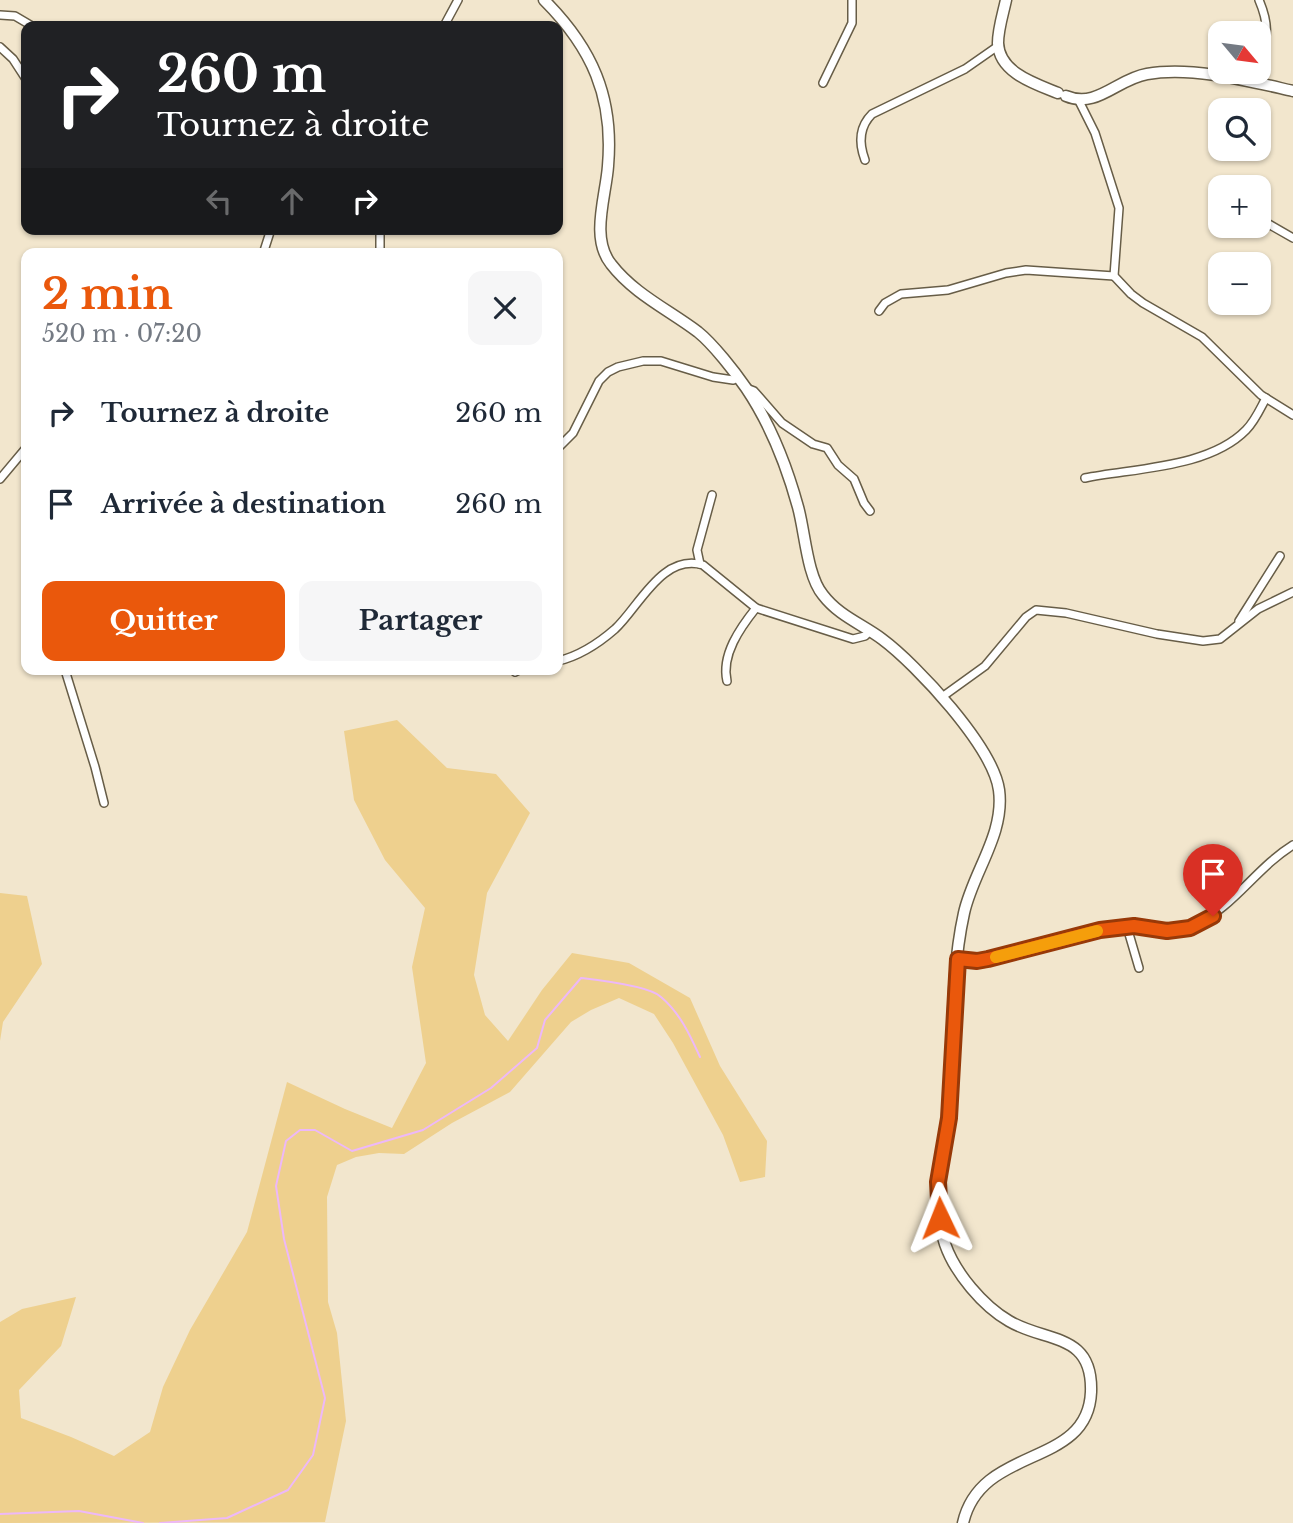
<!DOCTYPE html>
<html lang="fr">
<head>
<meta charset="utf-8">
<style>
  :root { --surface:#fff; --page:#f6f6f7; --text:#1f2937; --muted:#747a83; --accent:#ea580c }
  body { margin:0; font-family:"Libre Baskerville",serif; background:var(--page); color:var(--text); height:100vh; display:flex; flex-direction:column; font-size:26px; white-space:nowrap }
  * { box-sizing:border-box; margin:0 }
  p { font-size:23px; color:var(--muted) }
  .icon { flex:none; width:38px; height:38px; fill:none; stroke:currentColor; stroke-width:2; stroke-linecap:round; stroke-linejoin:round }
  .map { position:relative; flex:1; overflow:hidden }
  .panel { position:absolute; left:21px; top:248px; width:542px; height:427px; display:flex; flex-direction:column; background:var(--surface); border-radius:14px; box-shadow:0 2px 5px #0004 }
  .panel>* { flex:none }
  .hud { position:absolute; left:21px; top:21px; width:542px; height:214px; border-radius:14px; box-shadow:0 2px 5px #0004; background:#202124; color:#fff; overflow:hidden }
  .needle { width:46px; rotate:119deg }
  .buttons { position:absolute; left:1208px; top:21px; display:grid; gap:14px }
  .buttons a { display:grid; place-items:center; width:63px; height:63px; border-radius:14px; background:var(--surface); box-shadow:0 2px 5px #0004; font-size:35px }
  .pin { position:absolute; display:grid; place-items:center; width:60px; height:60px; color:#fff; margin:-72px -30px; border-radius:50% 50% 50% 0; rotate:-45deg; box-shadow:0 0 7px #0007 }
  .pin .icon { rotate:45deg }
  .me { position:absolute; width:77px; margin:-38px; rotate:358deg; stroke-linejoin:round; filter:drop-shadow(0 0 5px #0008) }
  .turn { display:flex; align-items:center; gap:24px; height:147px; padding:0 21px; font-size:32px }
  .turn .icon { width:91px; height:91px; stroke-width:2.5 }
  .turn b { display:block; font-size:49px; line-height:60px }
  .lanes { display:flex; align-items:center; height:66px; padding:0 21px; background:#0003; justify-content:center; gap:35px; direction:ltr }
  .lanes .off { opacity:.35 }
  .round { display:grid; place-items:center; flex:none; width:74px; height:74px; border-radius:14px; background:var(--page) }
  .overview { display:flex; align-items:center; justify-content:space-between; height:119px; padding:0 21px }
  h1 { font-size:42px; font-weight:700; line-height:52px; color:var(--accent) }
  .primary-button { display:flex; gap:14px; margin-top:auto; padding:14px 21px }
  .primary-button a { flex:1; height:80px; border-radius:14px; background:var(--accent); color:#fff; font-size:28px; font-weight:700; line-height:80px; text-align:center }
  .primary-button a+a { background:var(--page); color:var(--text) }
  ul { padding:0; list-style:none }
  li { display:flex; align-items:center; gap:21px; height:91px; padding:0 21px }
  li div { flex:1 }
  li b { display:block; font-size:26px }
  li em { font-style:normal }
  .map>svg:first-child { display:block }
  .green { fill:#eed08e }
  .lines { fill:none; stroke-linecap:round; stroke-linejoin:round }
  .stream { stroke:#edb8f8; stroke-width:2 }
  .street-casing { stroke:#675d47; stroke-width:10 }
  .secondary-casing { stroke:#675d47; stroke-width:13 }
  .street { stroke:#fff; stroke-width:7 }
  .secondary { stroke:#fff; stroke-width:10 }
  .route-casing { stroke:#983908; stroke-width:18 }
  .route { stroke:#ea580c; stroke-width:12 }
  .slow { stroke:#f59e0b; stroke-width:12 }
</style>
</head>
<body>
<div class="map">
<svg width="1293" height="1523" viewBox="0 0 1293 1523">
  <rect width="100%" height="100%" fill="#f2e6cd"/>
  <!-- green -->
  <g class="green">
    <path d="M397 720 447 768 496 774 530 813 487 893 474 975 485 1015 508 1041 542 990 572 953 629 963 690 998 720 1066 767 1141 765 1177 740 1182 723 1135 673 1043 654 1014 619 998 591 1010 571 1022 510 1092 452 1123 404 1154 379 1153 356 1157 337 1165 327 1197 328 1302 337 1333 346 1421 325 1522 0 1523V1322L22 1309 76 1297 61 1346 19 1390 21 1418 71 1437 114 1456 150 1432 163 1387 190 1330 247 1232 287 1082 345 1109 392 1128 426 1063 412 967 425 908 385 860 354 800 344 731Z"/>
    <path d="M0 893 27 896 42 964 3 1022 0 1041Z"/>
  </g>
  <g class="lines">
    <!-- stream -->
    <g class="stream">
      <path d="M0 1514 79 1511 143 1523"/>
      <path d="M160 1523 227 1518 288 1490 313 1455 325 1398 284 1239 276 1186 286 1141 300 1130H315L352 1151 423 1130 491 1088 537 1048 545 1020 581 978C598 980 650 986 661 997 680 1013 690 1035 700 1057"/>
    </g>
    <!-- street casing -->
    <g class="street-casing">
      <g id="street">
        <path d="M0 15 15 16 32 26"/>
        <path d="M444 26 458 0"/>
        <path d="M0 47 13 59 26 79"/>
        <path d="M1258 59C1270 39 1268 21 1259 0"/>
        <path d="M823 83 852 23V0"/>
        <path d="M1079 101 1095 133 1119 208 1114 276 1131 294 1143 303 1202 337 1261 395 1293 415"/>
        <path d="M865 160C859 144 859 127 872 114L965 69 998 46"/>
        <path d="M1258 218 1293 238"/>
        <path d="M380 229V254"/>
        <path d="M263 254 271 229"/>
        <path d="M879 311 885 303 901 294 948 290 1006 273 1026 270 1114 276"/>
        <path d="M746 388 754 391 782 423 813 444 827 448 838 465 854 479 864 503 870 511"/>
        <path d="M559 447 573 433 599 381 608 372 618 367 643 361H661L713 377 733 380 737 378"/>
        <path d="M1085 478C1134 468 1209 468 1246 430 1255 421 1260 409 1266 398"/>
        <path d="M0 479 26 448"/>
        <path d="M700 564 697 550 712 495"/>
        <path d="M1239 621 1280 556"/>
        <path d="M558 661C579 656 599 643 615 629 639 607 662 553 703 565L756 608 853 639 865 636 870 631"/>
        <path d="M65 670 95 767 104 803"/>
        <path d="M515 672 519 670"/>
        <path d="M727 681C721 655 740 628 756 608"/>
        <path d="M942 697 985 666 1026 617 1036 610 1066 613 1157 634 1203 641 1220 639 1258 609 1293 592"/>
        <path d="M1127 927 1139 968"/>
        <path d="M958 959 977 961 988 959C1026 950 1065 935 1103 929 1113 928 1125 925 1135 926 1155 927 1174 935 1193 926 1233 908 1256 868 1293 845"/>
      </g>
    </g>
    <!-- secondary casing -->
    <g class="secondary-casing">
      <g id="secondary">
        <path d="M544 0C592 48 614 97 608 166 606 196 590 238 611 264 634 294 669 310 698 332 713 344 735 372 746 388 769 422 787 467 798 507 805 532 807 576 823 595 839 616 862 624 882 639 917 665 993 747 999 790 1005 834 973 872 964 913 950 976 954 1043 950 1107 947 1153 929 1198 945 1244 955 1273 983 1306 1009 1321 1046 1343 1093 1332 1091 1392 1088 1469 981 1444 963 1523"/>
        <path d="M1006 0C1003 14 998 29 998 43 999 73 1036 84 1058 93"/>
        <path d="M1066 96C1097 109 1117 79 1147 74 1192 66 1249 81 1293 91"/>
      </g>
    </g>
    <!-- street -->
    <use href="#street" class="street"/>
    <!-- secondary -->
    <use href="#secondary" class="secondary"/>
  </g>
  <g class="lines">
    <!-- route casing -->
    <g class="route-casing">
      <path id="route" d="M940 1218 938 1182 949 1118 958 959 977 961 988 959 1100 930 1134 926 1167 931 1190 928 1213 916"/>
    </g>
    <!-- route -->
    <use href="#route" class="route"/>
    <!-- slow -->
    <path class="slow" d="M996 957 1097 931"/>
  </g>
</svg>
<div class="buttons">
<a><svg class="needle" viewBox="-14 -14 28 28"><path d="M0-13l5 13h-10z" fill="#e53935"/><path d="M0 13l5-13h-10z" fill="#747a83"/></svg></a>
<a><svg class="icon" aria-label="search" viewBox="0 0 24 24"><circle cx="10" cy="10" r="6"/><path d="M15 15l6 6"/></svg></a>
<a>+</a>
<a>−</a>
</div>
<div class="pin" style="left:1213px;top:916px;background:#d93025"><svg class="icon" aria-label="arrive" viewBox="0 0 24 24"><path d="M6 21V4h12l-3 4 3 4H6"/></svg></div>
<svg class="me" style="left:940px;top:1218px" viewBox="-20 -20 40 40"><path d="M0-17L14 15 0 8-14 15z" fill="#ea580c" stroke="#fff" stroke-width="4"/></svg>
<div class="hud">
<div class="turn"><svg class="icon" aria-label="right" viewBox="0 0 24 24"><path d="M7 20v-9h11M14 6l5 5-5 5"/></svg><div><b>260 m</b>Tournez à droite</div></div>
<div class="lanes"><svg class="icon off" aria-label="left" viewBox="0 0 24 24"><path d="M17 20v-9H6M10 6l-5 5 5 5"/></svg><svg class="icon off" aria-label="ahead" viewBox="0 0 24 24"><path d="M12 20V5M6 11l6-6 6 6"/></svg><svg class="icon" aria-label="right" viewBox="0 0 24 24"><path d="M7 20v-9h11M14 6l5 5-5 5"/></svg></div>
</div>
<section class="panel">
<div class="overview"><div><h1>2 min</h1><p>520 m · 07:20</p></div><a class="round"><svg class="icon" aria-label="close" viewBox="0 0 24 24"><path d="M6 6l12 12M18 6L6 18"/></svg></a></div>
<ul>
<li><svg class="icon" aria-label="right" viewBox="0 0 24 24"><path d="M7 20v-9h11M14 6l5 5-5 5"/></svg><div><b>Tournez à droite</b></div><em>260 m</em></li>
<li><svg class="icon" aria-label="arrive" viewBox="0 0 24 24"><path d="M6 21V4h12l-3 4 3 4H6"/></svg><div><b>Arrivée à destination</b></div><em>260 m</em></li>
</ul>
<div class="primary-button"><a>Quitter</a><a>Partager</a></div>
</section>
</div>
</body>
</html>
